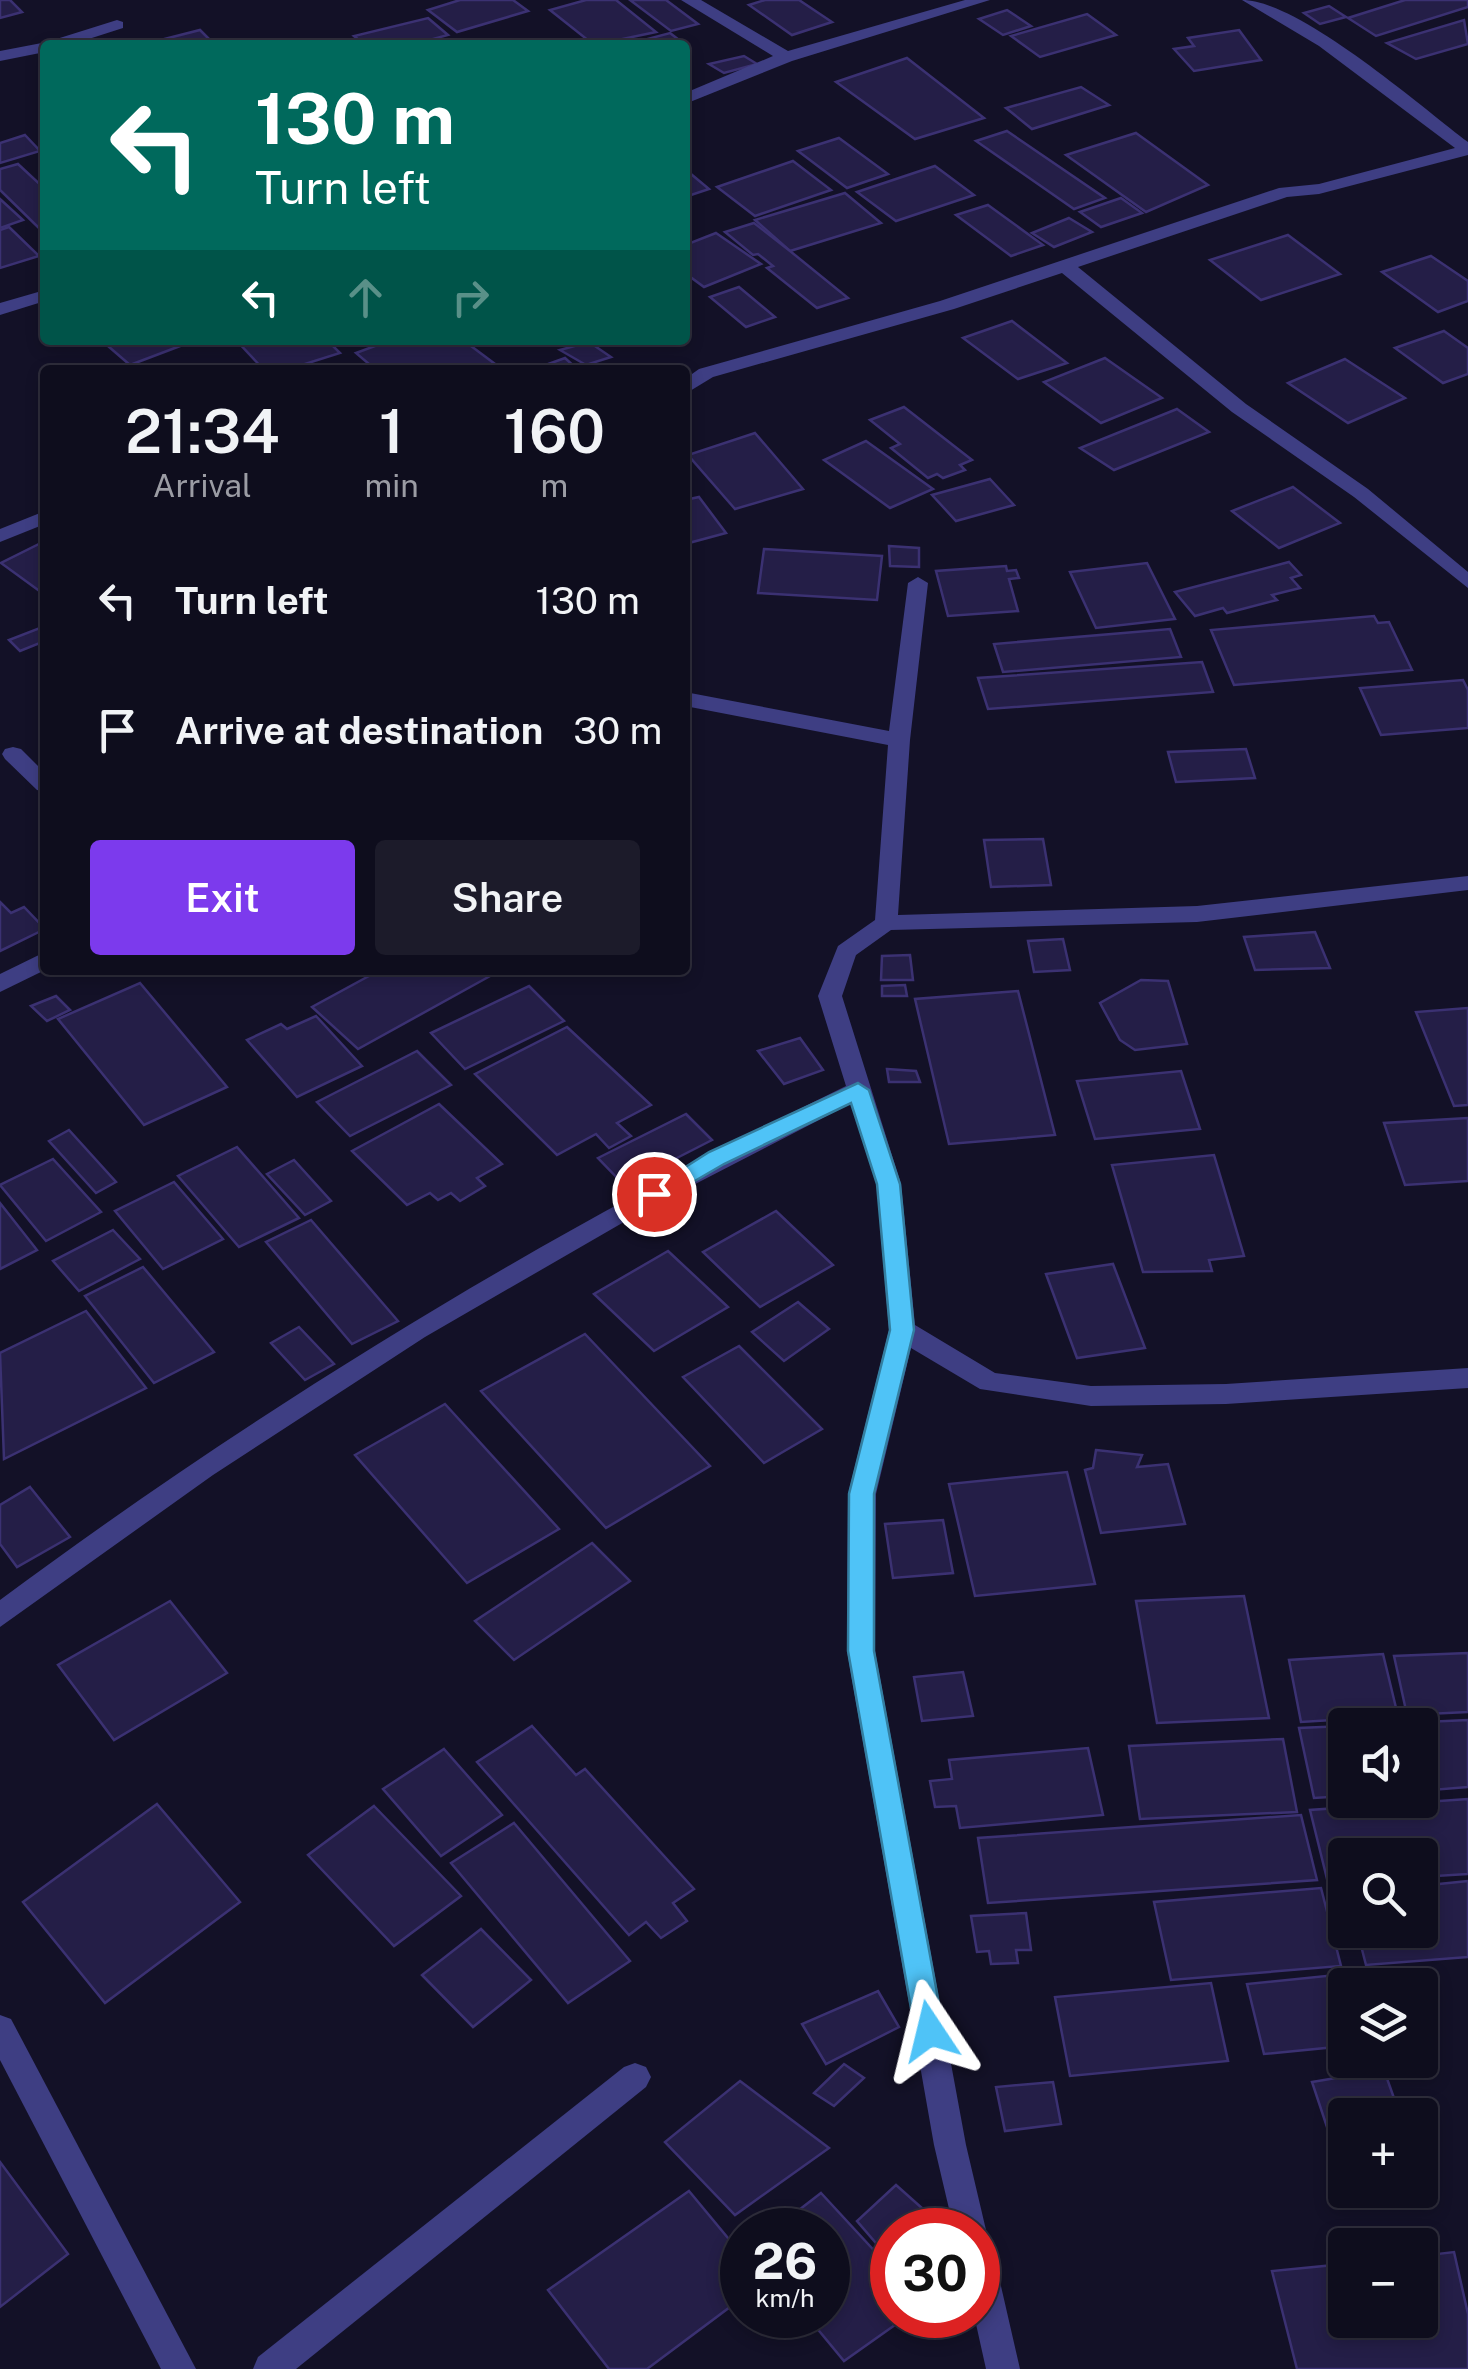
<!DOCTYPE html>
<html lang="en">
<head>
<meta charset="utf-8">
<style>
  :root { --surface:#0e0d1d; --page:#1c1b2a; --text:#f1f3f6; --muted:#9b9ca4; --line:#2e2d3b; --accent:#7c3aed }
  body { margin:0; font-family:"Public Sans",sans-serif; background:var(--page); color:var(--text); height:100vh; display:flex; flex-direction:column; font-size:38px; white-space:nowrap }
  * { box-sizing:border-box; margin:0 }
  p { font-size:32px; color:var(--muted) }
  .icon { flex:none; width:55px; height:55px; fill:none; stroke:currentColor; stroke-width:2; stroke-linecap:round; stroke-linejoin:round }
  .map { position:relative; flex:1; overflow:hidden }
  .panel { position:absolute; left:40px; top:365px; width:650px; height:610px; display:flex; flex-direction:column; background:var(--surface); border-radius:10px; box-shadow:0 5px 15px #0003,0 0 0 2px var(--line) }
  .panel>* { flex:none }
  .banner { position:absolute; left:40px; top:40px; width:650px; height:305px; border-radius:10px; box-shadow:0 5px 15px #0003,0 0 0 2px var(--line); background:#00695c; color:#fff; overflow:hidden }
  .buttons { position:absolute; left:1328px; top:1708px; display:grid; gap:20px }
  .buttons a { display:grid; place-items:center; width:110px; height:110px; border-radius:10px; background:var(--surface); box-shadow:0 5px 15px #0003,0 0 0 2px var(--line); font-size:50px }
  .speed { position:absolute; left:720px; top:2208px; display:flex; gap:20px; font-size:50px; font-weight:700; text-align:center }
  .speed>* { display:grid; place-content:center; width:130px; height:130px; border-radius:50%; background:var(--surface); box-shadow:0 5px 15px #0003,0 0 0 2px var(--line); line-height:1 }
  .speed small { font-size:25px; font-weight:400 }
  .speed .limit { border:15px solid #d22; background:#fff; color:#111 }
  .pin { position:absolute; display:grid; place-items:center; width:85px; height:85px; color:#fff; margin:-42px; border:5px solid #fff; border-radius:50%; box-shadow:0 2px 10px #0007 }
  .me { position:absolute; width:110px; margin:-55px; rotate:350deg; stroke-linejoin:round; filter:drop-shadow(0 0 8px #0008) }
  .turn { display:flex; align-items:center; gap:35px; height:210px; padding:0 50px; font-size:45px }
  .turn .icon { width:130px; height:130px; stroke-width:2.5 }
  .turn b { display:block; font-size:70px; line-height:85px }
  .lanes { display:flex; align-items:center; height:95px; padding:0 50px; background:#0003; justify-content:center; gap:50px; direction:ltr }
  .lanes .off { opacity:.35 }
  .eta { display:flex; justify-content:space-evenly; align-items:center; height:170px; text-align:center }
  .eta b { font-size:60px; font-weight:600; line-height:70px }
  .primary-button { display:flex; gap:20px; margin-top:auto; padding:20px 50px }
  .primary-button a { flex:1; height:115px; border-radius:10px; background:var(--accent); color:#fff; font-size:40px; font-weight:600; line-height:115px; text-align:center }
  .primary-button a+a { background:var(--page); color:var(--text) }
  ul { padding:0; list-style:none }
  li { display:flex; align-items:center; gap:30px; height:130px; padding:0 50px }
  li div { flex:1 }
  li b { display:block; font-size:38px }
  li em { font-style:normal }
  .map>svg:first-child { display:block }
  .building { fill:#241e47; stroke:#3b3172; stroke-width:2.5 }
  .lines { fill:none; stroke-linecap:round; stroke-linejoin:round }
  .minor { fill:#3e3e83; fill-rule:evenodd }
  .route { fill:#4fc3f7; stroke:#337fa1; stroke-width:2.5 }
</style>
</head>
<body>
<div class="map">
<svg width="1468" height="2369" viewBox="0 0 1468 2369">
  <rect width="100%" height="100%" fill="#131127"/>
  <!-- building -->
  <g class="building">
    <path d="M0 0H10L22 12 0 18Z"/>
    <path d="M460 0H513L528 11 457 32 428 10Z"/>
    <path d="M586 0H616L656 32 594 45 550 10Z"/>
    <path d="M630 0H666L698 24 671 31Z"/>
    <path d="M765 0H799L832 22 792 35 749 5Z"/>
    <path d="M1405 0H1468V7L1376 36 1348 18Z"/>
    <path d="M1329 6 1346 17 1320 24 1304 13Z"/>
    <path d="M1007 10 1031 26 1003 35 979 19Z"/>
    <path d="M1087 14 1116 35 1040 57 1011 36Z"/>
    <path d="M428 18 448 35 411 45H365L354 36Z"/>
    <path d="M1464 20 1468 44 1416 59 1387 43Z"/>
    <path d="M200 30 215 45H141Z"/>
    <path d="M1239 30 1261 60 1194 71 1174 49 1194 46 1188 38Z"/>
    <path d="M670 33 688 47 625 45Z"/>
    <path d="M744 56 757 64 724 73 709 64Z"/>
    <path d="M907 58 984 118 915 139 836 82Z"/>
    <path d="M1081 87 1109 105 1032 129 1006 108Z"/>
    <path d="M1007 131 1105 198 1074 209 976 141Z"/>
    <path d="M1136 133 1208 185 1146 212 1066 155Z"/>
    <path d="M25 135 40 151 0 163V143Z"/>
    <path d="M839 138 888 174 847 188 798 151Z"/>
    <path d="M793 161 831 190 755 216 717 187Z"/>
    <path d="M18 164 45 189V234L0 190V169Z"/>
    <path d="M935 166 974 195 896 221 857 192Z"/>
    <path d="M685 169 709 189 685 197Z"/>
    <path d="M845 193 881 223 790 251 755 220Z"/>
    <path d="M1121 198 1142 213 1101 227 1080 212Z"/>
    <path d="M0 199 23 220 0 228Z"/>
    <path d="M988 205 1043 245 1011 256 956 215Z"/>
    <path d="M1069 218 1092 232 1054 247 1032 233Z"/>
    <path d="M754 223 790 251 848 298 817 308 767 268 773 266 758 254 753 255 725 232Z"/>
    <path d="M9 227 39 256 0 268V230Z"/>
    <path d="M716 233 761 264 704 287 685 273V245Z"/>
    <path d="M1288 235 1340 274 1261 300 1210 260Z"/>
    <path d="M1431 256 1468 281V301L1438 312 1382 272Z"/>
    <path d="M739 287 775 317 746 327 710 297Z"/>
    <path d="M1012 321 1067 363 1018 379 963 338Z"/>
    <path d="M1444 331 1468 348V374L1443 383 1395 348Z"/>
    <path d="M101 340H196L130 365Z"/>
    <path d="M236 340H327L340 353 286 370H264Z"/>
    <path d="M391 340H463L495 364 480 370H376L356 353Z"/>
    <path d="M589 342 611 357 586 365 560 350Z"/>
    <path d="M565 358 578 370 540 367Z"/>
    <path d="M1105 358 1162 398 1101 423 1044 382Z"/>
    <path d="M1345 359 1405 398 1348 423 1288 383Z"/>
    <path d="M904 407 972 460 960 465 965 470 943 478 937 474 928 478 891 448 900 444 870 420Z"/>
    <path d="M1177 409 1209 432 1114 470 1080 448Z"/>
    <path d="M755 433 803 489 735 509 688 455Z"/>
    <path d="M866 441 933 489 890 508 824 460Z"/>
    <path d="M990 479 1014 505 956 521 932 495Z"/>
    <path d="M1293 487 1340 523 1279 548 1232 511Z"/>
    <path d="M699 497 726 533 685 544V500Z"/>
    <path d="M45 541V595L1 563Z"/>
    <path d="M889 546 919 548V567L890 566Z"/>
    <path d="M764 549 882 556 877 600 758 593Z"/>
    <path d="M1289 562 1301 575 1291 578 1300 588 1272 595 1277 600 1227 613 1223 608 1195 616 1175 592Z"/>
    <path d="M1147 563 1175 619 1096 628 1070 572Z"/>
    <path d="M1006 566 1007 571 1016 570 1019 578 1009 579 1018 611 948 616 936 571Z"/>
    <path d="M1374 616 1378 623 1389 622 1412 670 1234 685 1211 630Z"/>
    <path d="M45 626V641L20 651 9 640Z"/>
    <path d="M1170 629 1181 657 1003 672 994 644Z"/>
    <path d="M1202 662 1213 692 988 709 978 678Z"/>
    <path d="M1463 680 1468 690V728L1381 735 1360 688Z"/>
    <path d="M1246 749 1255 778 1176 782 1168 752Z"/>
    <path d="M1043 839 1051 885 991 887 984 840Z"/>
    <path d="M0 902 11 913 24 907 45 929 0 951Z"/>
    <path d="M1315 932 1330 968 1255 970 1244 937Z"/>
    <path d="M1063 939 1070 970 1034 972 1028 941Z"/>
    <path d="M910 955 913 980H881L882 956Z"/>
    <path d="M380 970H501L358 1049 312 1007Z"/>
    <path d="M1141 980 1168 981 1187 1044 1135 1050 1120 1040 1100 1003Z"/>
    <path d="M140 983 227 1087 144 1125 58 1019Z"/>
    <path d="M905 985 907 996H882V986Z"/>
    <path d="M529 986 564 1021 465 1069 431 1033Z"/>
    <path d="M1018 991 1055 1135 949 1144 915 999Z"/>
    <path d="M56 996 70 1010 47 1021 31 1006Z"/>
    <path d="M1468 1008V1105L1454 1106 1416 1012Z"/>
    <path d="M316 1016 362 1066 297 1097 247 1040 281 1024 287 1029Z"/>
    <path d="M567 1027 651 1105 617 1123 631 1136 609 1148 596 1134 557 1155 475 1074Z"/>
    <path d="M800 1038 823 1070 784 1084 758 1051Z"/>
    <path d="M417 1051 451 1085 350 1136 317 1102Z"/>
    <path d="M887 1069 916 1071 920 1082H889Z"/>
    <path d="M1181 1071 1200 1129 1095 1139 1077 1081Z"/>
    <path d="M439 1104 502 1164 477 1178 485 1186 460 1201 451 1193 438 1200 430 1193 407 1205 352 1151Z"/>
    <path d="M686 1114 712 1140 624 1185 598 1158Z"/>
    <path d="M1468 1118V1181L1405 1185 1384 1123Z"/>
    <path d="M69 1130 116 1182 96 1193 49 1141Z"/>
    <path d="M237 1147 299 1218 239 1247 178 1176Z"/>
    <path d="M1214 1155 1244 1256 1209 1260 1212 1271 1143 1272 1112 1165Z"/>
    <path d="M53 1159 101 1212 46 1241 0 1185Z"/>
    <path d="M294 1160 331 1201 305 1215 267 1174Z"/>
    <path d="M174 1182 223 1239 163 1269 115 1211Z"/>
    <path d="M0 1203 37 1250 0 1269Z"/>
    <path d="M776 1211 833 1265 760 1307 703 1252Z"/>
    <path d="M311 1220 398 1321 352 1344 266 1242Z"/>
    <path d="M113 1230 140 1259 79 1291 53 1261Z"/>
    <path d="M668 1251 728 1307 654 1351 594 1294Z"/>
    <path d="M1113 1264 1145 1348 1077 1358 1046 1274Z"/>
    <path d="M143 1267 214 1352 154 1383 85 1296Z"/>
    <path d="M798 1302 829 1329 784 1361 752 1332Z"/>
    <path d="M86 1311 146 1388 4 1459 0 1353Z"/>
    <path d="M299 1327 334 1364 305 1380 271 1343Z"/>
    <path d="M585 1334 710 1466 606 1528 481 1391Z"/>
    <path d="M739 1346 822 1429 764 1463 683 1377Z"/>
    <path d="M445 1404 559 1529 467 1583 355 1455Z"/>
    <path d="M1096 1450 1142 1455 1137 1467 1168 1464 1185 1524 1101 1533 1085 1470 1093 1468Z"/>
    <path d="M1067 1472 1095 1584 975 1596 949 1484Z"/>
    <path d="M30 1487 70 1537 17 1567 0 1544V1505Z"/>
    <path d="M943 1520 953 1573 893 1578 885 1524Z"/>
    <path d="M592 1543 630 1581 514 1660 475 1621Z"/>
    <path d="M1244 1596 1269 1718 1157 1723 1136 1601Z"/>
    <path d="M170 1601 227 1673 114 1740 58 1665Z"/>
    <path d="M1468 1653V1712L1407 1715 1394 1656Z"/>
    <path d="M1383 1654 1398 1716 1301 1722 1289 1660Z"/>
    <path d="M963 1672 973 1716 922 1721 914 1677Z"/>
    <path d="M1468 1720V1787L1420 1791V1725H1359Z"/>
    <path d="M532 1726 576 1775 585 1769 694 1889 673 1903 687 1921 661 1938 646 1922 629 1935 477 1762Z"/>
    <path d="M1345 1726V1796L1314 1798 1299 1728Z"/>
    <path d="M1283 1739 1297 1812 1140 1819 1129 1746Z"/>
    <path d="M1088 1748 1103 1815 960 1828 956 1806 935 1807 930 1781 952 1779 949 1760Z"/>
    <path d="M444 1749 502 1815 441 1856 383 1789Z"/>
    <path d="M1468 1799V1874L1420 1877V1855H1345V1882L1328 1883 1310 1810Z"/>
    <path d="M157 1804 240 1902 105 2003 23 1902Z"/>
    <path d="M374 1806 461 1896 394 1946 308 1855Z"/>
    <path d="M1301 1815 1317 1880 988 1903 978 1838Z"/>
    <path d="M514 1823 630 1961 568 2003 451 1863Z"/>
    <path d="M1468 1881V1957L1366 1965 1357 1930H1420V1886Z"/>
    <path d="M1321 1888 1341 1966 1171 1980 1154 1902Z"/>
    <path d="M1026 1913 1031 1950H1016L1018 1963 991 1964 989 1951 977 1952 971 1916Z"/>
    <path d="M481 1929 531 1980 473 2027 422 1975Z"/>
    <path d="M1365 1972 1368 1985H1345V2046L1264 2054 1247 1984Z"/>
    <path d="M1211 1983 1228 2061 1070 2076 1055 1997Z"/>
    <path d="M878 1991 899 2027 826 2064 802 2024Z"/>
    <path d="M844 2064 864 2078 834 2106 814 2093Z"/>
    <path d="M1384 2070 1400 2115H1345L1344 2178 1312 2082Z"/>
    <path d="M740 2081 829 2148 735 2215 665 2142Z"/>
    <path d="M1053 2082 1061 2124 1005 2131 996 2087Z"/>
    <path d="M0 2162 68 2254 0 2307Z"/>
    <path d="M896 2185 932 2217 917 2230H892V2251L887 2256 857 2221Z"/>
    <path d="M689 2191 742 2255V2298L647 2369H609L548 2290Z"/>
    <path d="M821 2193 892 2270V2315H909L844 2361 806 2315H828V2230H773Z"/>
    <path d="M1454 2252 1468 2314V2369H1297L1272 2271 1345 2264V2320H1420V2256Z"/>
  </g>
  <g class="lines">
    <!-- minor -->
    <g class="minor">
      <path d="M681 0H701L788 51 965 0H990L792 61 685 104V93L773 56Z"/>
      <path d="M1242 0C1299 0 1419 105 1468 142V155L1319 194 1287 197 1078 267 1246 404 1368 489 1468 572V588L1354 497 1232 412 1062 273 954 309 713 377 685 394V379L699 369 940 301 1279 188 1319 184 1455 148 1319 46Z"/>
      <path d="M117 20 123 22V28L70 45H45V52L0 61V51L47 42Z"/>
      <path d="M45 290V301L0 315V303Z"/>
      <path d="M45 511V524L0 542V529Z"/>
      <path d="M918 577 928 583 910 740 898 915 1197 906 1468 876V890L1197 922 891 930 856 955 842 996 901 1184 915 1325 995 1373 1091 1386 1226 1384 1468 1368V1388L1226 1404 1091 1406 980 1389 911 1348 876 1494 875 1651 966 2145 986 2230 978 2243V2230H954L934 2145 847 1651 848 1494 889 1330 877 1184 852 1103 643 1211 425 1337 213 1475 0 1627V1600C267 1402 548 1232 846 1086L818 996 838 946 875 920 888 745 685 706V692L889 731 908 583Z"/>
      <path d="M13 747 21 749 45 773V792L37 790 5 759 2 754 5 749Z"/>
      <path d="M45 952V970L0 992V974Z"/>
      <path d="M0 2015 11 2019 196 2369H161L0 2060Z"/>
      <path d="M635 2063 646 2067 651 2077 646 2087 296 2369H253L258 2357 624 2067Z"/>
      <path d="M978 2244 990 2249 995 2260 1020 2369H986L974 2315H978Z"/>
    </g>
  </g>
  <!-- route -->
  <path class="route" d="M858 1083 869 1090 900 1184 914 1330 874 1494V1651L944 2031 940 2040 930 2044 919 2040 915 2031 848 1651 849 1494 890 1330 877 1184 851 1103 724 1164 662 1200 654 1203 643 1194 709 1152Z"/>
</svg>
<div class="buttons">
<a><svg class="icon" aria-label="sound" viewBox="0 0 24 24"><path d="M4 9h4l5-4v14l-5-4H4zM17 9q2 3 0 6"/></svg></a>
<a><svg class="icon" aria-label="search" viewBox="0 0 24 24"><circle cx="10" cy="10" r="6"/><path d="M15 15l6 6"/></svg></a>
<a><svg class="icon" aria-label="layers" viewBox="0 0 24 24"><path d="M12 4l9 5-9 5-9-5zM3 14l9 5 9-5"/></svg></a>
<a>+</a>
<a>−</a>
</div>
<div class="speed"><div>26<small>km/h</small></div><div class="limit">30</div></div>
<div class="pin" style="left:654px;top:1194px;background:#d93025"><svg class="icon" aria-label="arrive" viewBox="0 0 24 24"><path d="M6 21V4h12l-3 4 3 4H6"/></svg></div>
<svg class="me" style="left:930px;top:2031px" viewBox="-20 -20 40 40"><path d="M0-17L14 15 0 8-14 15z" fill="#4fc3f7" stroke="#fff" stroke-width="4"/></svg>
<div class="banner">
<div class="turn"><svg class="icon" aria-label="left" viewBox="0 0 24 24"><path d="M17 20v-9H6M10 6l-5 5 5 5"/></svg><div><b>130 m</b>Turn left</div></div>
<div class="lanes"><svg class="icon" aria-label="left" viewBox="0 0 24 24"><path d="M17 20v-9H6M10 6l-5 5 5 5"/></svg><svg class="icon off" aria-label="ahead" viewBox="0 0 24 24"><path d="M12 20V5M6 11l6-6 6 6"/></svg><svg class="icon off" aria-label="right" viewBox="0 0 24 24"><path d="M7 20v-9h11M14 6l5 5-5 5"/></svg></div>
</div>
<section class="panel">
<div class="eta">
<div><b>21:34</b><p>Arrival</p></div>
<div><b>1</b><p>min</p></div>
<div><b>160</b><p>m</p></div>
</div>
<ul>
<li><svg class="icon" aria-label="left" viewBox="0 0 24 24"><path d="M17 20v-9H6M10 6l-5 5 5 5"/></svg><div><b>Turn left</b></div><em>130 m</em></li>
<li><svg class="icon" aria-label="arrive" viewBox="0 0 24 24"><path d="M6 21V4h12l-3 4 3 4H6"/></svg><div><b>Arrive at destination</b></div><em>30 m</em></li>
</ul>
<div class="primary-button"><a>Exit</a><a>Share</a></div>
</section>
</div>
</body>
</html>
